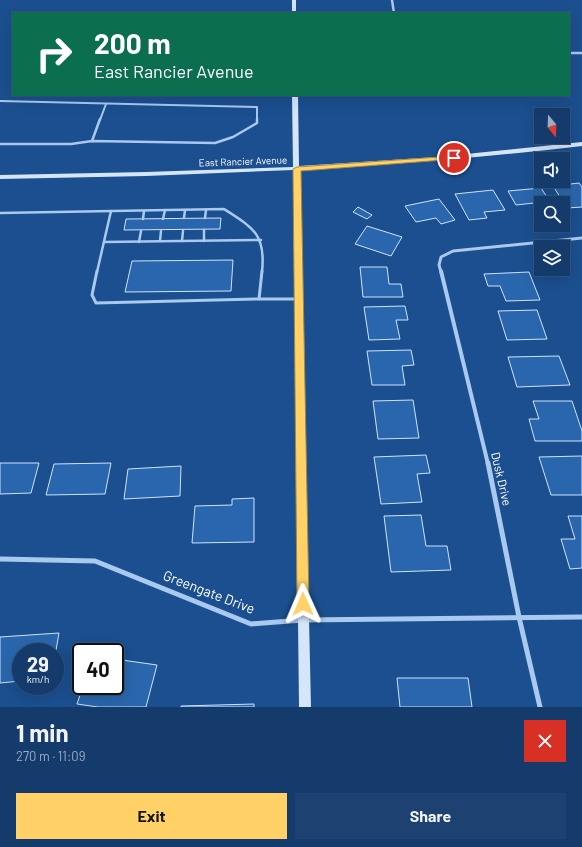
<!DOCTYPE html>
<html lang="en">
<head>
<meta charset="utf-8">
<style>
  :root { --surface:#143b6b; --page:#1d4271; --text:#f1f3f6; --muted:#9dadc1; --line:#33557e; --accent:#ffd166 }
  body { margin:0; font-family:Barlow,sans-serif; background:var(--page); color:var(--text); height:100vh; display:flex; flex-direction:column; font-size:15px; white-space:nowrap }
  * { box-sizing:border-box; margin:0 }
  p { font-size:13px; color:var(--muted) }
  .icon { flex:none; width:22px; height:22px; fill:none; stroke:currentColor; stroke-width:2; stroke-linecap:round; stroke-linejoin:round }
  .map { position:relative; height:707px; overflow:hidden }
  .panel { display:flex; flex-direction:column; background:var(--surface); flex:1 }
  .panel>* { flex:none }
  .top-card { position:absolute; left:12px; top:12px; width:558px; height:84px; border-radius:0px; box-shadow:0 4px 16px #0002,0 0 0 1px var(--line); background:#0b6e4f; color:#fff; overflow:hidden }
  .needle { width:26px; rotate:161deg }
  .buttons { position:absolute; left:534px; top:108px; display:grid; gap:8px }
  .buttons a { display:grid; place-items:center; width:36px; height:36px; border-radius:0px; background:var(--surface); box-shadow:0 4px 16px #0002,0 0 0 1px var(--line); font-size:20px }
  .speed { position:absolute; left:12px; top:643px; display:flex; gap:8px; font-size:20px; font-weight:700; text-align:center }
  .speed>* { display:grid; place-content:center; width:52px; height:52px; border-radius:50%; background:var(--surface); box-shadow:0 4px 16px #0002,0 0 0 1px var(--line); line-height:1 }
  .speed small { font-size:10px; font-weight:400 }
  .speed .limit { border:2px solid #111; border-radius:6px; background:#fff; color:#111 }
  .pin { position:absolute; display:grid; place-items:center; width:34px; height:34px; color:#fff; margin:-17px; border:2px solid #fff; border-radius:50%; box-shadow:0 1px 4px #0007 }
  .me { position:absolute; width:44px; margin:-22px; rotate:359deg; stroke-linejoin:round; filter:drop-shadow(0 0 3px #0008) }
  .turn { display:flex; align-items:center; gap:14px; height:84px; padding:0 16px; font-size:18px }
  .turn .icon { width:52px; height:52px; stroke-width:2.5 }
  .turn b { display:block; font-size:28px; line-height:34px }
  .round { display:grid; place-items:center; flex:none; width:42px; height:42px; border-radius:0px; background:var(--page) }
  .headline { display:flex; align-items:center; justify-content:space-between; height:68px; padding:0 16px }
  h1 { font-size:24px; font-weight:700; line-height:30px }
  .primary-button { display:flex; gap:8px; margin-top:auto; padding:8px 16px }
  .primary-button a { flex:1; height:46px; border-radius:0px; background:var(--accent); color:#111; font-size:16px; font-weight:700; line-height:46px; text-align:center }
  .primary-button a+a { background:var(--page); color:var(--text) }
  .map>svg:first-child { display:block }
  .building { fill:#2a66ad; stroke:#cfe3fa }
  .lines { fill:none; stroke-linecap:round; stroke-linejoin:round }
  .lane-far2 { stroke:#a9c9ee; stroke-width:2 }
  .lane-far1 { stroke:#a9c9ee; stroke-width:2.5 }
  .lane { stroke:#a9c9ee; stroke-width:3 }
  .street-far3 { stroke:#a9c9ee; stroke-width:2.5 }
  .street-far2 { stroke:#a9c9ee; stroke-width:3 }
  .street-far1 { stroke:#a9c9ee; stroke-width:4 }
  .street { stroke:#a9c9ee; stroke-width:5 }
  .secondary { fill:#d6e6fa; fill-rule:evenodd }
  .route { fill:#ffd166; stroke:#a68842 }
  .labels { text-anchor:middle; stroke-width:4; stroke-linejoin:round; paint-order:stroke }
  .far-street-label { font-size:10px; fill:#fff; stroke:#1b4f8f }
  .street-label { font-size:12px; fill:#fff; stroke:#1b4f8f }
  .near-street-label { font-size:14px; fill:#fff; stroke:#1b4f8f }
</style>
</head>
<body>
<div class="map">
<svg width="582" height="707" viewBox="0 0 582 707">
  <rect width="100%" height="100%" fill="#1b4f8f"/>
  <!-- building -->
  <g class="building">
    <path d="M579 183 582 187V207L567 208 553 186Z"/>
    <path d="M541 188 551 203H541L540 213 534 203 516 205 508 191Z"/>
    <path d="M493 190 505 210 484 212 487 218 469 220 455 194Z"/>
    <path d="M439 199 455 220 441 224 436 218 416 222 405 206Z"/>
    <path d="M358 207 372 215 367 219 353 212Z"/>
    <path d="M221 218 220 229 124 230 126 219Z"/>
    <path d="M367 226 402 237 391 256 355 244Z"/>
    <path d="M233 260 231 291 125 292 132 261Z"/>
    <path d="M360 267H387L389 284H401L403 297H363Z"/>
    <path d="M529 272 540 300 506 301 500 286H488L484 274Z"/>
    <path d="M405 306 408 320H396L400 339 369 340 364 307Z"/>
    <path d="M537 310 547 339 507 340 498 311Z"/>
    <path d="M411 350 414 365 402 366 405 385H372L367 351Z"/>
    <path d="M559 356 570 385 517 387 508 357Z"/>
    <path d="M413 400 419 438 378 439 373 401Z"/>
    <path d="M533 401H572L582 431V441H535L529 419H539Z"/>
    <path d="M426 455 430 473 417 474 422 502 381 504 374 457Z"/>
    <path d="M582 456V495H551L539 457Z"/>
    <path d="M0 463H39L31 493 0 494Z"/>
    <path d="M111 463 105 494 46 495 54 464Z"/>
    <path d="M181 466 180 496 124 499 128 469Z"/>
    <path d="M254 498V542L192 543 195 506 232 505V499Z"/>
    <path d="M421 515 426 546H447L451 570 391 572 384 516Z"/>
    <path d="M568 516H582V568L570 569 561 539H575Z"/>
    <path d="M59 633 55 656V652H21V681L0 683V637Z"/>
    <path d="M115 659 157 665 146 707H98L77 704 83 686H115Z"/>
    <path d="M397 678H468L472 707H400Z"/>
    <path d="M254 704V707H181V706Z"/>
  </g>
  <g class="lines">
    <!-- lane-far2 -->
    <g class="lane-far2">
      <path d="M0 101 257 107V120"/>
      <path d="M100 120 106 104"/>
    </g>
    <!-- lane-far1 -->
    <g class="lane-far1">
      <path d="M92 141 100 119"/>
      <path d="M0 144H71L92 141 215 143 233 137 257 123V119"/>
      <path d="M0 213 224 209C254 228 266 235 262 272"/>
      <path d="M184 218 185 210"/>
      <path d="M205 218 206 210"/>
      <path d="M143 219 144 211"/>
      <path d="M163 219 165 210"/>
      <path d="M204 230V241"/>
      <path d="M160 241 161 231"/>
      <path d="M182 241 183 231"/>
      <path d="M104 242 261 240"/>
      <path d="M139 242 141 231"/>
      <path d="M97 272 111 211"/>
    </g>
    <!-- lane -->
    <g class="lane">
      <path d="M97 271 92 295 96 303 259 299"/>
      <path d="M262 271 259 299H298"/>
    </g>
    <!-- street-far3 -->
    <g class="street-far3">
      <path d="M392 0 394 13"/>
      <path d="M569 53H582"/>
    </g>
    <!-- street-far2 -->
    <path class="street-far2" d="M441 272 439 265 441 257 453 251 582 238"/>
    <!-- street-far1 -->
    <path class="street-far1" d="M441 271 488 464"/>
    <!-- street -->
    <g class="street">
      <path d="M488 463 519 617 540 707"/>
      <path d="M0 559 95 561 251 624 303 620 582 617"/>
    </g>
    <!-- secondary -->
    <g class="secondary">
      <rect x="292" y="0" width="4" height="13"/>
      <path d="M292 95H298L299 166 437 157 582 142V146C488 157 394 165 299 170L311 707H299L293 170 146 176 0 179V175L146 172 293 167Z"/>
    </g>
  </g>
  <!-- route -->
  <path class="route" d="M454 156 457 158 456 159 301 171 309 604 307 609 303 610 298 609 297 604 293 169 297 167Z"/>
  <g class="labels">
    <!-- far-street labels -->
    <g class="far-street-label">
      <text transform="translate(243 161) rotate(-2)" y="4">East Rancier Avenue</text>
    </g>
    <!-- street labels -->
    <g class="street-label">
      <text transform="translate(501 479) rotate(77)" y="4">Dusk Drive</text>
    </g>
    <!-- near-street labels -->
    <g class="near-street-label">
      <text transform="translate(209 592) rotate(21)" y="5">Greengate Drive</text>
    </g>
  </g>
</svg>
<div class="buttons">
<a><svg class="needle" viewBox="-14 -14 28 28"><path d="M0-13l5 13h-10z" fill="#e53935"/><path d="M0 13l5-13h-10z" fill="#9dadc1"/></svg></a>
<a><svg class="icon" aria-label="sound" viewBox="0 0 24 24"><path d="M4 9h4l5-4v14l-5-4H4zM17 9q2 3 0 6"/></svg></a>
<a><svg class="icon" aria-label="search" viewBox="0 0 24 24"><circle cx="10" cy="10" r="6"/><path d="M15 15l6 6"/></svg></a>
<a><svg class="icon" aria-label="layers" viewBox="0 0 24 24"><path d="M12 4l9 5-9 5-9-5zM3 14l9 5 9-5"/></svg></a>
</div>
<div class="speed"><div>29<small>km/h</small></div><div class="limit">40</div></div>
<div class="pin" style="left:454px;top:158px;background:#d93025"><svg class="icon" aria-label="arrive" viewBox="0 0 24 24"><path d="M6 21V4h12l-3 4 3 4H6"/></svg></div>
<svg class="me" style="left:303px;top:604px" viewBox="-20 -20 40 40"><path d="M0-17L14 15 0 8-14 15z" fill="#ffd166" stroke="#fff" stroke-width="4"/></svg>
<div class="top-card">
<div class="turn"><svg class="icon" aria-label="right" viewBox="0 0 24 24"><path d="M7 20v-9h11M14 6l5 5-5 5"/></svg><div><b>200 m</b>East Rancier Avenue</div></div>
</div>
</div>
<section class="panel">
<div class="headline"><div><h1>1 min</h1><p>270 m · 11:09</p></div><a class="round" style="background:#d93025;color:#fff"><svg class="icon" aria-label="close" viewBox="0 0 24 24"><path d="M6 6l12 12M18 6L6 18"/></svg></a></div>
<div class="primary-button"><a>Exit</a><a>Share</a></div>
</section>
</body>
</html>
